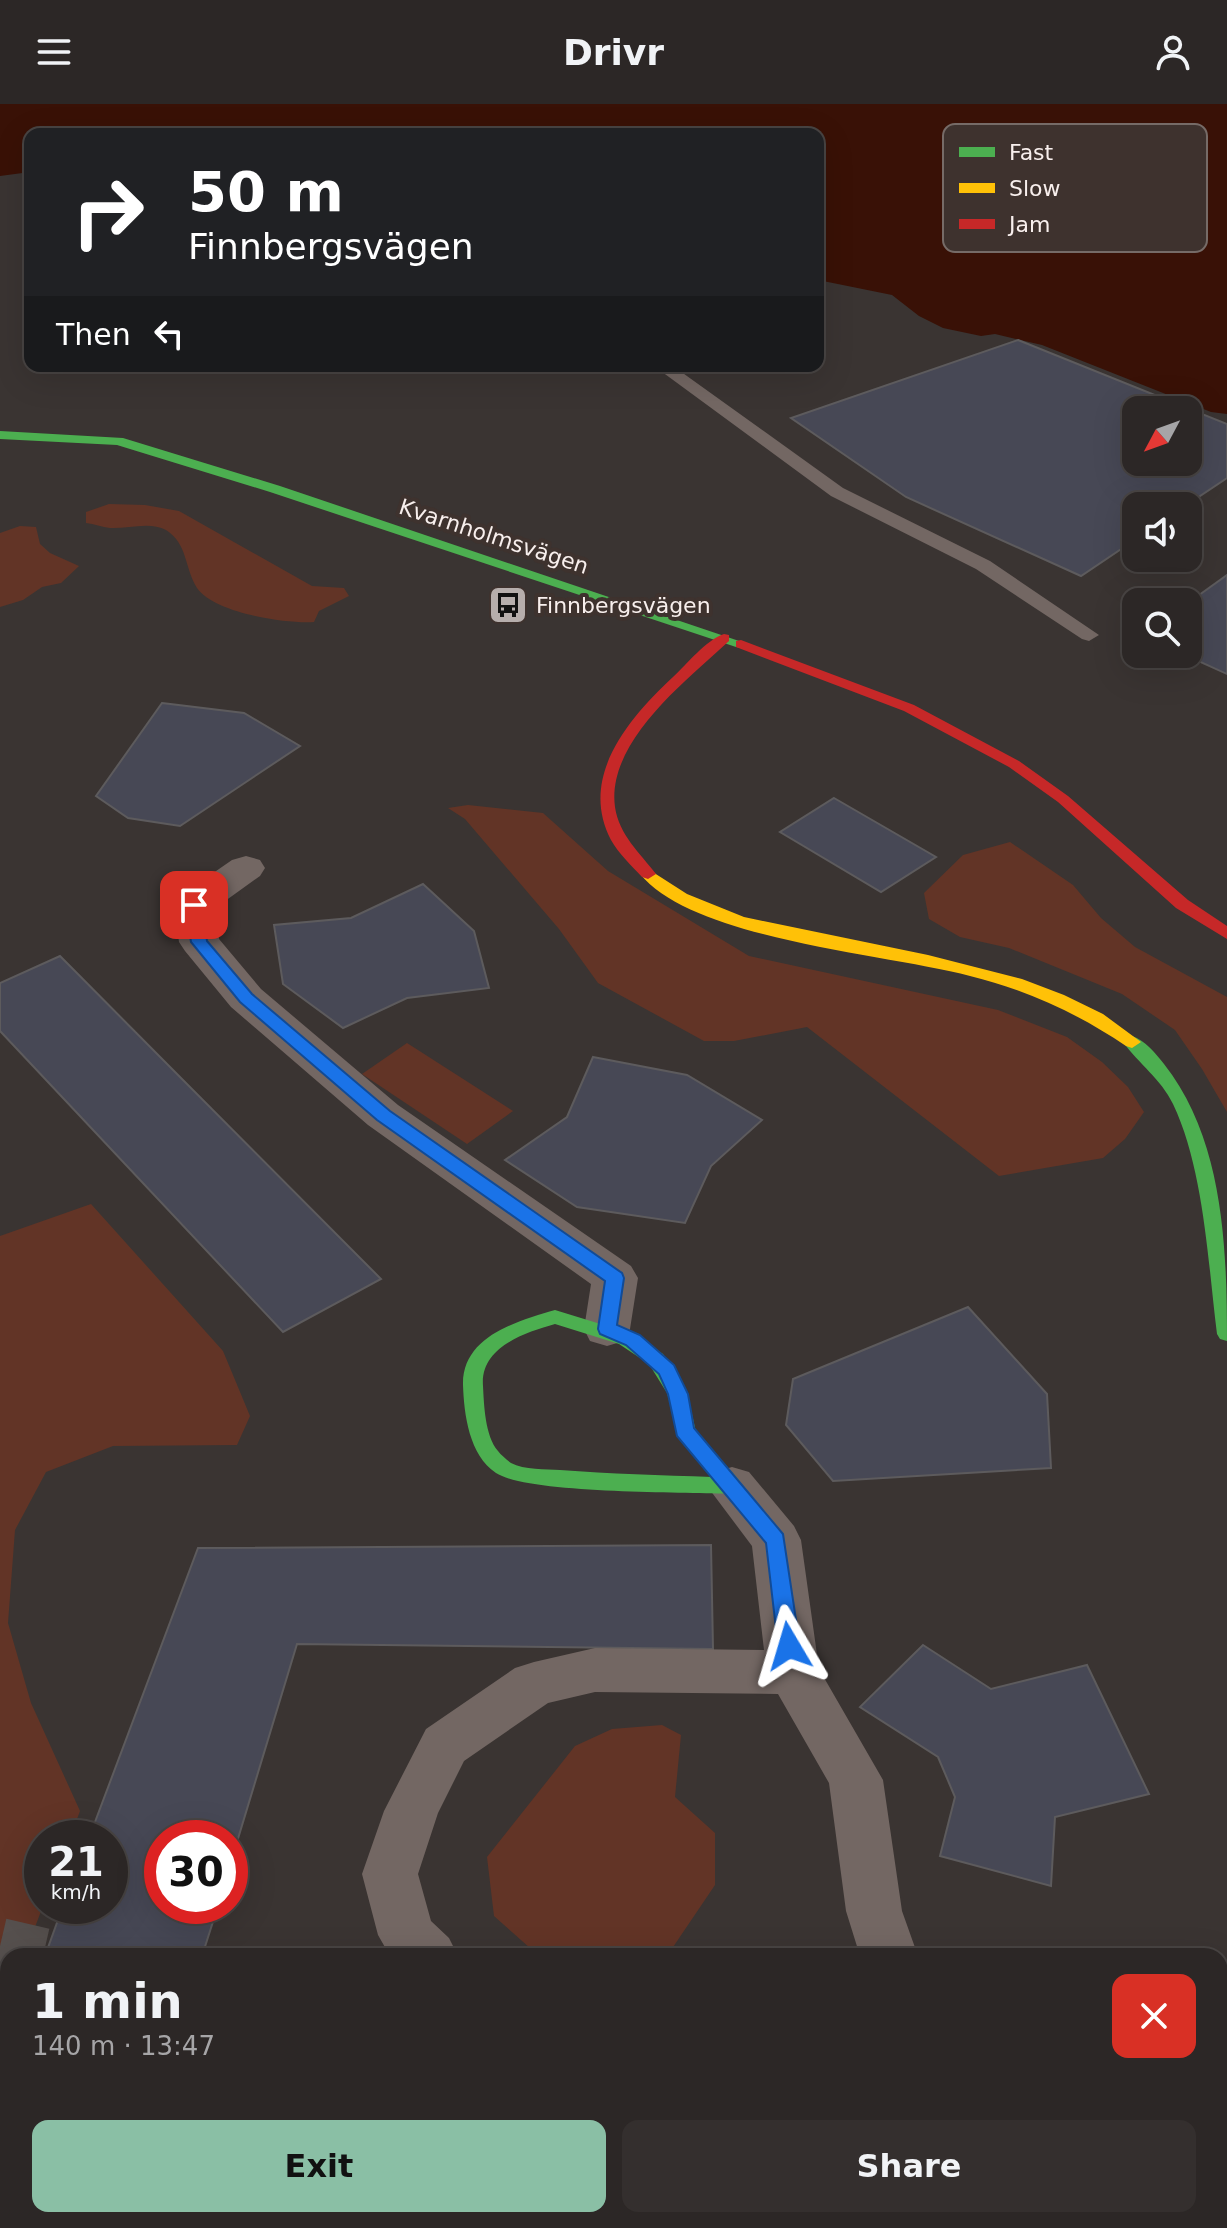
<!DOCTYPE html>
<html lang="en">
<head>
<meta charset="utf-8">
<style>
  :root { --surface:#2c2726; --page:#342f2e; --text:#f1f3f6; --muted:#a6a5a7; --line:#484443; --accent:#8abfa5 }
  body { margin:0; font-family:"DejaVu Sans",sans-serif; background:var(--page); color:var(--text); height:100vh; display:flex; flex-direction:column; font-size:30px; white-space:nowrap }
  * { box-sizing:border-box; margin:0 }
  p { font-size:26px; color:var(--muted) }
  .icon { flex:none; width:44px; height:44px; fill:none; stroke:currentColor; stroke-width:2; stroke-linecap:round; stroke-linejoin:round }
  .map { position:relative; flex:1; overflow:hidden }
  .side { position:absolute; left:0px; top:1844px; width:1228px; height:280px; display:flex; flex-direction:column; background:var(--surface); border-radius:24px 24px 0 0; box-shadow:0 8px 32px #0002,0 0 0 2px var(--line) }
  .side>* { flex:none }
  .banner { position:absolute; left:24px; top:24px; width:800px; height:244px; border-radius:16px; box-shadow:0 8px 32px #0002,0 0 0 2px var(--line); background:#202124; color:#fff; overflow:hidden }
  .needle { width:52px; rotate:229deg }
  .tools { position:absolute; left:1122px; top:292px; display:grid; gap:16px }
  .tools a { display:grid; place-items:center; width:80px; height:80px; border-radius:16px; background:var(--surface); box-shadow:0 8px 32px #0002,0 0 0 2px var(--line); font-size:40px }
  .speed { position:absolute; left:24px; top:1716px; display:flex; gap:16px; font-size:40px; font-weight:700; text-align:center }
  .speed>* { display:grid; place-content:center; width:104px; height:104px; border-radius:50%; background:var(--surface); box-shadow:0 8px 32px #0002,0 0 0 2px var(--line); line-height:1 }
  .speed small { font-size:20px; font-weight:400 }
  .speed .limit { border:12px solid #d22; background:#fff; color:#111 }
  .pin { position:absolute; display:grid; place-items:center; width:68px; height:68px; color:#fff; margin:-34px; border-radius:16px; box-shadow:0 4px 12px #0006 }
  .me { position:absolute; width:88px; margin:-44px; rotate:353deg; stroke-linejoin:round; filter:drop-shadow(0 0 6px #0008) }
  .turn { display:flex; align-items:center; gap:28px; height:168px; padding:0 32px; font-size:36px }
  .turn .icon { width:104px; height:104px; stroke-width:2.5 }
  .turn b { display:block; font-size:56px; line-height:68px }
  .then { display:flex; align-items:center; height:76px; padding:0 32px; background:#0003; gap:16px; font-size:30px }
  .round { display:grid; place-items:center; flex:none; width:84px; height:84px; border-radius:16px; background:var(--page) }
  .summary { display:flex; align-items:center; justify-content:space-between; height:136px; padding:0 32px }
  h1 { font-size:48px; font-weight:800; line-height:60px }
  .button { display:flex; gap:16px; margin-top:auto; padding:16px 32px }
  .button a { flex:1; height:92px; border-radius:16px; background:var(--accent); color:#111; font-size:32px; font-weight:800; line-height:92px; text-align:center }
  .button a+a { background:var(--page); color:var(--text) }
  header { display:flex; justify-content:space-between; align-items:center; height:104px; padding:0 32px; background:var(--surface); font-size:36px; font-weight:800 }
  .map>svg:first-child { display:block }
  .green { fill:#623426 }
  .water { fill:#391106 }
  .building { fill:#474855; stroke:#5d5b5d; stroke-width:2; fill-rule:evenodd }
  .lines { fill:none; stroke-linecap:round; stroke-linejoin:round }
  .street-tunnel { stroke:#56504e; stroke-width:56; stroke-dasharray:56 28; stroke-linecap:butt }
  .lane { fill:#736763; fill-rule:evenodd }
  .street { fill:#736763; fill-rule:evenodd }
  .fast { fill:#4caf50; fill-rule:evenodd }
  .slow { fill:#ffc107; fill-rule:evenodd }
  .jam { fill:#c62828; fill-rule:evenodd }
  .route { fill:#1a73e8; stroke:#114b97; stroke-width:2 }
  .labels { text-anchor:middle; stroke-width:8; stroke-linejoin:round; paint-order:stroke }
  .far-street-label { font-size:22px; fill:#f8efed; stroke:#3e322e }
  .far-poi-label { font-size:22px; fill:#f8efed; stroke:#3e322e; text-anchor:start }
  .key { fill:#3e322e; stroke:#766b67; stroke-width:2 }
  .key-label { font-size:22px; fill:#f8efed }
</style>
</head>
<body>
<header><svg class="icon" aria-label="menu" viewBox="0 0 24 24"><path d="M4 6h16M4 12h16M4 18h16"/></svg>Drivr<svg class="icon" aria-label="person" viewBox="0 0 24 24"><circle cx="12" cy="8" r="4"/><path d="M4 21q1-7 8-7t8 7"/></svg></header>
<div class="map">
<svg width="1227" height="2124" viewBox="0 0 1227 2124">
  <rect width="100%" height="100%" fill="#3a3432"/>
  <!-- green -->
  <g class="green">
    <path d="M109 400 145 401 179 407 312 482 344 484 349 492 319 507 314 518C286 520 214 509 197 484 184 463 188 440 166 426 150 417 127 425 110 424 102 423 94 420 86 419V408Z"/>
    <path d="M20 422 36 423 40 440 50 449 79 462 61 479 42 483 23 496 0 503V429Z"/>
    <path d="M468 701 543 709 608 767 749 852 998 906 1067 933 1102 958 1128 983 1144 1008 1125 1035 1103 1054 999 1072 807 923 734 937H704L598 879 559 825 465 715 448 704Z"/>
    <path d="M1010 738 1073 781 1101 814 1135 843 1227 893V1008L1202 965 1175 926 1122 890 1009 844 960 833 929 815 924 789 963 751Z"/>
    <path d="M407 939 513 1007 467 1040 362 970Z"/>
    <path d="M91 1100 223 1247 250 1312 237 1341 113 1342 46 1368 15 1426 8 1519 31 1599 80 1707 70 1734H42L43 1802 24 1852H8V1893L0 1914V1132Z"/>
    <path d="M662 1621 681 1631 675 1693 715 1729V1781L667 1852H539L494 1812 487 1753 575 1642 612 1625Z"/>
  </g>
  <!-- water -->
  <path class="water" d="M0 0H1227V310L1211 308 1042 241 995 230 981 232 943 224 919 212 892 191 818 176V30H30V68L0 72Z"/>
  <!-- building -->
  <g class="building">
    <path d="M1018 236 1227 320V374L1185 402H1136V435L1081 472 906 393 791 314ZM1136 306H1188V358H1136Z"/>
    <path d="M1227 471V570L1183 550H1188V499Z"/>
    <path d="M162 599 244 609 300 642 180 722 128 714 96 692Z"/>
    <path d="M834 694 936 753 881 788 780 728Z"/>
    <path d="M423 780 474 827 489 884 407 894 343 924 283 880 274 821 351 814Z"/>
    <path d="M60 852 177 970 381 1175 283 1228 0 927V879Z"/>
    <path d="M593 953 687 971 762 1016 711 1062 685 1119 577 1103 505 1056 567 1013Z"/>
    <path d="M968 1203 1047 1290 1051 1364 833 1377 786 1321 793 1275Z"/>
    <path d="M711 1441 713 1545 297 1540 230 1761V1734H162V1802H218L202 1852H45L63 1802H110V1734H89L198 1444Z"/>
    <path d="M923 1541 991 1585 1087 1561 1149 1690 1055 1713 1051 1782 940 1752 955 1693 938 1653 860 1603Z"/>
    <path d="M8 1949V2043L0 2041V1971Z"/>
  </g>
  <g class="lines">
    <!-- street-tunnel -->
    <g class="street-tunnel">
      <path d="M0 1842 43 1852"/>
      <path d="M0 2000 8 2001"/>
      <path d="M554 2116 588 2124"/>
      <path d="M1204 2116 1227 2121"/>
    </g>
    <!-- lane -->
    <path class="lane" d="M654 262H673L843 384 990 457 1099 531 1089 537 1082 535 976 465 831 392Z"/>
    <!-- street -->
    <g class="street">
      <path d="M246 752 260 756 265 764 260 772 214 805 219 835 261 885 398 1001 631 1162 638 1174 630 1225 624 1237 607 1242 590 1237 584 1225 591 1180 368 1021 231 903 185 847 179 838 174 801 180 792 232 756Z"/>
      <path d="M732 1363 749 1368 794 1422 801 1436 819 1565 883 1676 902 1807 918 1852H860L846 1807 829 1679 778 1590 595 1588 548 1599 464 1657 438 1709 418 1770 431 1817 449 1834 458 1852H390L378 1831 362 1770 384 1707 426 1625 515 1564 534 1558 595 1544 764 1546 752 1442 707 1382 715 1368Z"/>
      <path d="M1227 1994V2052L1220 2054V1996Z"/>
    </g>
    <!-- fast -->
    <g class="fast">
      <path d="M0 327 123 334 280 382 748 540 741 544 736 543 270 388 117 341 0 335Z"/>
      <path d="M1132 932C1145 936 1156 950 1164 960 1224 1036 1227 1145 1227 1237L1220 1235 1217 1230C1208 1159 1204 1065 1173 1000 1161 975 1139 960 1123 938Z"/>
      <path d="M555 1206 633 1230 663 1250 687 1288 696 1328 739 1376 742 1382 739 1388 732 1390C686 1388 528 1390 496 1369 469 1351 464 1310 463 1281 462 1232 518 1217 555 1206ZM555 1220 619 1240 649 1260 667 1289 680 1336 712 1373C661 1371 610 1370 560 1366 546 1365 524 1366 511 1359 507 1356 501 1351 498 1347 485 1332 484 1301 483 1282 480 1243 524 1229 555 1220Z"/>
    </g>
    <!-- slow -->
    <path class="slow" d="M648 765 687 790 744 813 928 851 1022 875 1064 891 1103 910 1141 938 1132 944 1126 942C1077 909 1027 886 970 872 887 850 694 836 640 770Z"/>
    <!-- jam -->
    <g class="jam">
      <path d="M724 530 729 531V537C687 576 606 638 615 703 619 731 640 749 656 770L648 775 642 773C632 762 618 749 611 736 578 673 629 614 673 573 687 560 706 536 724 530Z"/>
      <path d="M741 536 914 601 1019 657 1068 692 1188 796 1227 822V835L1176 804 1058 698 1009 663 904 607 736 543V537Z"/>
    </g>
  </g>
  <!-- route -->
  <path class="route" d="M194 796 202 801 207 837 252 890 390 1007 622 1169 624 1174 617 1221 640 1231 674 1261 688 1290 694 1324 783 1430 800 1542 797 1548 789 1550 782 1548 778 1542 766 1439 677 1332 668 1290 659 1270 626 1241 600 1230 598 1225 605 1177 377 1016 240 898 191 838 185 801Z"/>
  <!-- icons -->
  <defs>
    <g id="bus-square" transform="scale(2)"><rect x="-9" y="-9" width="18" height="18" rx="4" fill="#b6aeac" stroke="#3e322e"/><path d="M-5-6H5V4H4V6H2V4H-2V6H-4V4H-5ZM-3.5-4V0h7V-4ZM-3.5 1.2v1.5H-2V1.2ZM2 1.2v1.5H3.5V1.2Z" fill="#111"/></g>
  </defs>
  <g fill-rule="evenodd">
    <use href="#bus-square" x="508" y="501"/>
  </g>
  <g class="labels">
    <!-- far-street labels -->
    <g class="far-street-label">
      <text transform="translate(494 432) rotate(18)" y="8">Kvarnholmsvägen</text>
    </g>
    <!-- far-poi labels -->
    <g class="far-poi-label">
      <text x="536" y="509">Finnbergsvägen</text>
    </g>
  </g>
  <!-- legend -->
  <rect x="943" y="20" width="264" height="128" rx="12" class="key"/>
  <rect x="959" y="43" width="36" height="10" fill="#4caf50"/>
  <rect x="959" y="79" width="36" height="10" fill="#ffc107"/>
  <rect x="959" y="115" width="36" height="10" fill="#c62828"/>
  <g class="key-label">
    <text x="1009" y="56">Fast</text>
    <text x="1009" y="92">Slow</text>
    <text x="1009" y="128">Jam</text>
  </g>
</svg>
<div class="tools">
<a><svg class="needle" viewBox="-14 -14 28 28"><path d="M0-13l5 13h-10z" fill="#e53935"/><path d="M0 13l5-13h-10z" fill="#a6a5a7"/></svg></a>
<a><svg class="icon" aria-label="sound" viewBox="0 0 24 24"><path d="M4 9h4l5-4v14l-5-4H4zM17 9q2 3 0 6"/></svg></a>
<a><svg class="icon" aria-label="search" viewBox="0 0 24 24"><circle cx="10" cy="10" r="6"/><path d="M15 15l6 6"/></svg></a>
</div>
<div class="speed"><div>21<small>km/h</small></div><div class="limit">30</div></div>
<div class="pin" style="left:194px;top:801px;background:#d93025"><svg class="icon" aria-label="arrive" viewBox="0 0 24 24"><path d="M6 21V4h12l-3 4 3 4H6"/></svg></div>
<svg class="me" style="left:789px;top:1542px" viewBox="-20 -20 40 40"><path d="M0-17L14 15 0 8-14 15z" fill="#1a73e8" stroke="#fff" stroke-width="4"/></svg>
<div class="banner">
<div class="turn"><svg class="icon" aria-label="right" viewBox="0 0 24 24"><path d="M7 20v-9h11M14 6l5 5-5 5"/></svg><div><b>50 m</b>Finnbergsvägen</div></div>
<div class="then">Then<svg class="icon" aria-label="left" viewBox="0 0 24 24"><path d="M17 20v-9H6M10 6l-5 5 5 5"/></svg></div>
</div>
<section class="side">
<div class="summary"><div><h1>1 min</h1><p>140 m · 13:47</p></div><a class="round" style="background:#d93025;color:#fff"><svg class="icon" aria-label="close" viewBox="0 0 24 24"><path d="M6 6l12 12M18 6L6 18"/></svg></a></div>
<div class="button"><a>Exit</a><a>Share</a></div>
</section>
</div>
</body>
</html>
